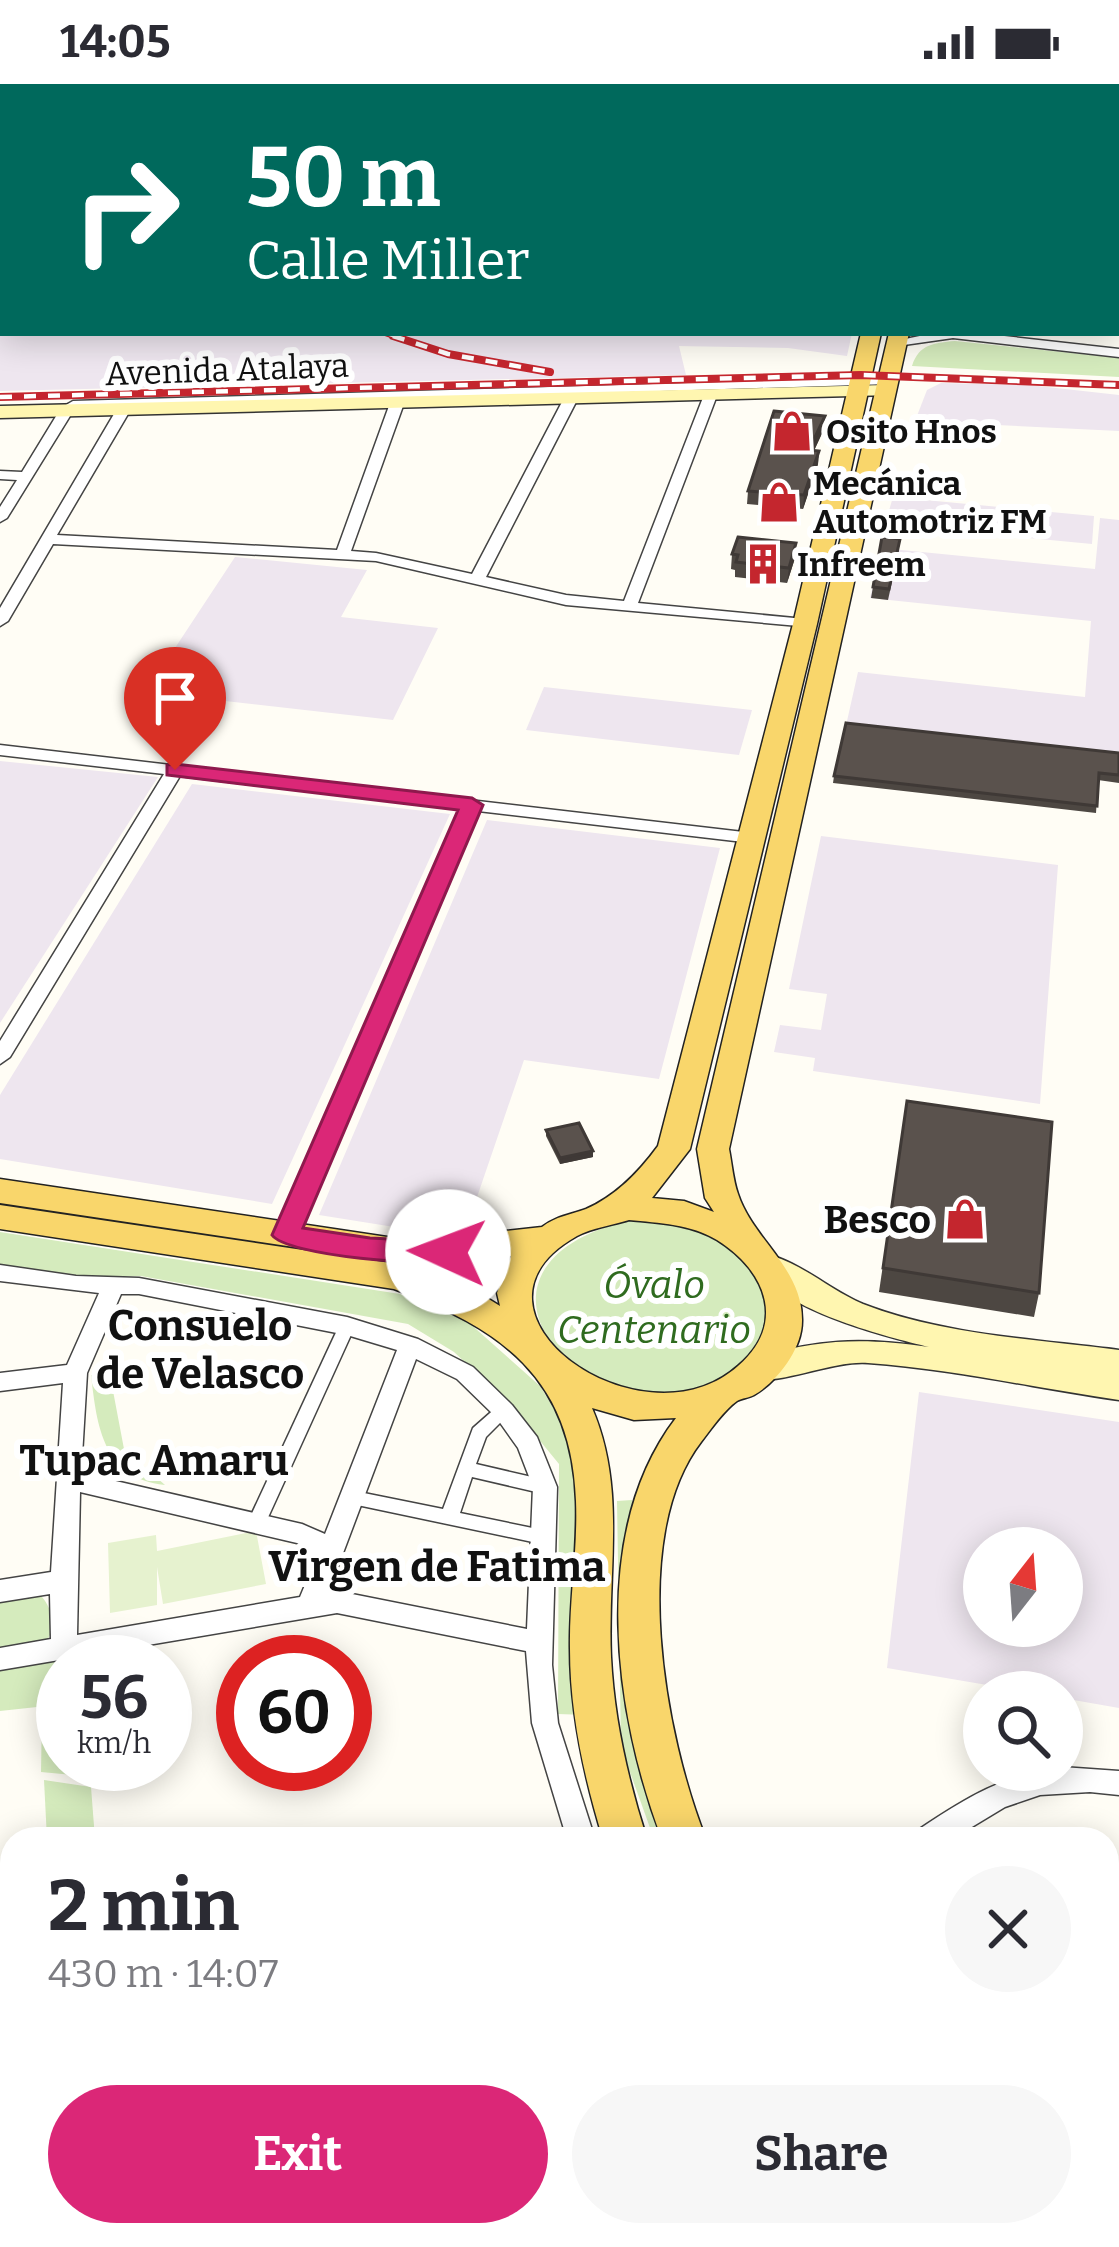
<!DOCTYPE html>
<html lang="en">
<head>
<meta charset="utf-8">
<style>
  :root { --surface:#fff; --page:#f7f7f7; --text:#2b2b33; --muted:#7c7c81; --accent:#db2777 }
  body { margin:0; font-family:Bitter,serif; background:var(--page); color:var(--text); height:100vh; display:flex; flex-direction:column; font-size:45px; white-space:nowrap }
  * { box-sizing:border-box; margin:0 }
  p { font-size:39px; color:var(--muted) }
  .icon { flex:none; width:66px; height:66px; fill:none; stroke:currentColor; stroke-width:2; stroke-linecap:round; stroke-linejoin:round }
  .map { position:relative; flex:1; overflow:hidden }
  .details { position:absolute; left:0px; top:1743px; width:1119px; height:420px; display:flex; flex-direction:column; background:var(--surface); border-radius:36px 36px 0 0; box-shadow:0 6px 30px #0003 }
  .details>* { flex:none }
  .banner { position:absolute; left:0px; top:0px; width:1119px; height:252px; box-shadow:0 6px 30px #0003; background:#00695c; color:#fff; overflow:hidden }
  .needle { width:78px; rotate:17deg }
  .tools { position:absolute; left:963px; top:1443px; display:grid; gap:24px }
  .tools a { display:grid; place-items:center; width:120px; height:120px; border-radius:50%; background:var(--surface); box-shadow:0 6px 30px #0003; font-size:60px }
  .speed { position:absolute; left:36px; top:1551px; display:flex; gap:24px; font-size:60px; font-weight:700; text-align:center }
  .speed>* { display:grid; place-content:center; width:156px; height:156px; border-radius:50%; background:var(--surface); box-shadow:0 6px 30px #0003; line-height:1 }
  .speed small { font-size:30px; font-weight:400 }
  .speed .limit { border:18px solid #d22; background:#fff; color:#111 }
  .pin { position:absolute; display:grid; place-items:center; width:102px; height:102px; color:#fff; margin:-123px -51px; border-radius:50% 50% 50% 0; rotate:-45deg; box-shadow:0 0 12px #0007 }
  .pin .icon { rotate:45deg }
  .me { position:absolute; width:132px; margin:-66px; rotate:272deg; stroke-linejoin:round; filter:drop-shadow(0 0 9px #0008) }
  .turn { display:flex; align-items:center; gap:42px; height:252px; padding:0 48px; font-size:54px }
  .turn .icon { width:156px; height:156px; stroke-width:2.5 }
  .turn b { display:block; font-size:84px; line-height:102px }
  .round { display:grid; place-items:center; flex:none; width:126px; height:126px; border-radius:63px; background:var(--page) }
  .overview { display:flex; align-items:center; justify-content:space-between; height:204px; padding:0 48px }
  h1 { font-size:72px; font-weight:700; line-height:90px }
  .button { display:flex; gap:24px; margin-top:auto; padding:24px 48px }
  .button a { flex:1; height:138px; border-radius:72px; background:var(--accent); color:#fff; font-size:48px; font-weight:700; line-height:138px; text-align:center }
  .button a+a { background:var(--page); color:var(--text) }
  .status { display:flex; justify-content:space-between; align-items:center; height:84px; padding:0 60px; background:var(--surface); direction:ltr }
  .status svg { height:33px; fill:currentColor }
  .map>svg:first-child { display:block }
  .industrial { fill:#eee6ef; fill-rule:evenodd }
  .green { fill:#d5ebbd }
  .pitch { fill:#e6f2cf }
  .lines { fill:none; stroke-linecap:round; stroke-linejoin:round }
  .pedestrian-casing { stroke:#444; stroke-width:3 }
  .minor-casing { stroke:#444; stroke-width:3 }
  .tertiary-casing { stroke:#444; stroke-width:3 }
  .secondary-casing { stroke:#333; stroke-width:3 }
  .primary-casing { stroke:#222; stroke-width:3 }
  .pedestrian { fill:#fff; fill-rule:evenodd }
  .minor { fill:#fff; fill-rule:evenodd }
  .tertiary { fill:#fff; fill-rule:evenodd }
  .secondary { fill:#fff6b0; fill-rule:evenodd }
  .primary { fill:#f9d66b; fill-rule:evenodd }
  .rail-far1-casing { stroke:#c4262e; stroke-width:6 }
  .rail-casing { stroke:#c4262e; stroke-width:8 }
  .rail-far1 { stroke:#fff; stroke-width:3; stroke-dasharray:9; stroke-linecap:butt }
  .rail { stroke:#fff; stroke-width:4.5; stroke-dasharray:12; stroke-linecap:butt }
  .wall { fill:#4d4742 }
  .shaded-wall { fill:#3f3936 }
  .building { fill:#5a524d; stroke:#3f3936; stroke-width:3 }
  .route { fill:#db2777; stroke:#8e194d; stroke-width:3 }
  .labels { text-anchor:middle; stroke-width:12; stroke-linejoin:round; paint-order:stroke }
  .far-street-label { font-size:33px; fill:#111; stroke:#fff }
  .far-poi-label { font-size:33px; font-weight:bold; fill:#111; stroke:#fff; text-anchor:start }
  .poi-label { font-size:39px; font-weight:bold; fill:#111; stroke:#fff; text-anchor:end }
  .park-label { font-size:39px; font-style:italic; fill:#2f6b1f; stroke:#fff }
  .neighbourhood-label { font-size:42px; font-weight:bold; fill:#111; stroke:#fff }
</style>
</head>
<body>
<div class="status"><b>14:05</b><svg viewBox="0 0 49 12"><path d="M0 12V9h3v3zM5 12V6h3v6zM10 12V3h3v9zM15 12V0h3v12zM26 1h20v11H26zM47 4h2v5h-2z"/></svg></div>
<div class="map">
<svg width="1119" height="2163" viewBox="0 0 1119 2163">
  <rect width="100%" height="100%" fill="#fffdf5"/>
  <!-- industrial -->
  <g class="industrial">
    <path d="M0 0H917L3 3V99Z"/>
    <path d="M0 106 3 249H852L847 272 788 264 679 262 686 291 0 307Z"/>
    <path d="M941 299 1029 301 1119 311V347L915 337 927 306Z"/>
    <path d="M893 413 1094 432 1092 460 885 440Z"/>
    <path d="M1100 434 1119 436V676L845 646 858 588 1085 613 1091 537 870 514 881 464 1095 485Z"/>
    <path d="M235 473 367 486 341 533 438 544 393 636 146 608Z"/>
    <path d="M544 603 752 626 739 671 526 646Z"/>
    <path d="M0 677 158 693 0 939Z"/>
    <path d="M192 700 450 730 272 1120 0 1075V1011Z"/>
    <path d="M487 736 720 764 659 995 524 976 463 1154 319 1131Z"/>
    <path d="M821 752 1058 781 1040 1020 813 987 815 974 774 968 780 941 821 946 827 910 789 905Z"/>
    <path d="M919 1308 1119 1338V1624L1062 1614V1608H1028L887 1584ZM984 1464H1062V1542H984Z"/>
  </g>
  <!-- green -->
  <g class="green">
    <path d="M955 257 1119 274V293L912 282C919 260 934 259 955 257Z"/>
    <path d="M630 1136C665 1136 708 1137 736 1161 742 1167 747 1178 751 1184 757 1193 769 1205 771 1215 777 1246 752 1276 728 1291 600 1371 425 1186 630 1136Z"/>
    <path d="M0 1148 400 1210 467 1237 540 1302 585 1375 586 1631 558 1630 559 1380 509 1319 454 1268 408 1240 141 1192 78 1194 0 1181Z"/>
    <path d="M91 1291H110L124 1365 165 1401C103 1394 97 1343 91 1291Z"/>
    <path d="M632 1416 644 1654 676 1755H654L621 1663 617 1417Z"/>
    <path d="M39 1510C52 1521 61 1552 40 1560 28 1565 12 1565 0 1567V1516Z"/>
    <path d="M85 1568 86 1578H63V1613L37 1623 0 1627V1583Z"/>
    <path d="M63 1621V1680H94V1693L41 1688 42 1628Z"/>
    <path d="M44 1696 91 1703 95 1755H47Z"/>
  </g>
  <!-- pitch -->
  <path class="pitch" d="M256 1447 266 1500 163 1520 157 1483V1521L110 1529 108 1459 156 1451 157 1467Z"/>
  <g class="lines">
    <!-- pedestrian casing -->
    <g class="pedestrian-casing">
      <g id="pedestrian">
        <path d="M347 1236 353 1238 355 1242 265 1440 262 1445 256 1447 250 1445 247 1440 339 1242 341 1238Z"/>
        <path d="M504 1320 510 1322 512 1327 486 1353 476 1380 545 1396 551 1398 554 1403 551 1408 545 1410 472 1393 460 1429 542 1446 548 1448 551 1453 548 1458 542 1460 343 1418 340 1413 343 1408 349 1406 443 1425 473 1344 498 1322Z"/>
        <path d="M8 2017 12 2019V2151H19V2163H0V2021Z"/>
      </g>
    </g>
    <!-- minor casing -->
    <g class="minor-casing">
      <g id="minor">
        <path d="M1067 0H1075L1076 2 1063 3Z"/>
        <rect x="1116" y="34" width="3" height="6"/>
        <rect x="1116" y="78" width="3" height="6"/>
        <rect x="0" y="100" width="3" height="6"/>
        <rect x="1116" y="104" width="3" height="7"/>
        <rect x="1116" y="125" width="3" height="6"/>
        <rect x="1116" y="147" width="3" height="7"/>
        <rect x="1116" y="172" width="3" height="6"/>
        <path d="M1116 193 1119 194V202L1116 201Z"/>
        <path d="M1119 236V244L1116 245V237Z"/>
        <path d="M934 249H977L1119 265V273L953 254 897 262 891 258Z"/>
        <path d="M894 293 895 296 889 300 73 325 66 321 73 317Z"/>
        <path d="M704 311 716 314 638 519 805 535 810 537V543L566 521 376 477 53 460 8 537 0 542V524L114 330 121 326 128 330 57 451 337 466 389 322 396 318 403 322 351 467 376 469 472 490 562 318 574 315 576 318 486 493 566 511 624 517Z"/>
        <path d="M58 329 70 332 7 434 0 438V423L17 396 0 395V387L22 388Z"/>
        <path d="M0 661 752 749 761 754 752 759 478 727 297 1151 294 1157H278L275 1151 462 725 180 692 10 973 0 980V957L164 690 0 671Z"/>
        <path d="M0 1181 76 1192 139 1194 347 1233 418 1255 473 1283 512 1321 537 1353 557 1403 552 1581 558 1639 595 1755H567L532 1639 526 1567 337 1529 0 1586V1564L51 1555 50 1510 0 1518V1496L51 1488 63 1299 0 1307V1289L67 1281 99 1209 0 1197ZM121 1210H139L347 1251 397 1266 325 1450 302 1440 81 1389 87 1289ZM416 1275 457 1295 496 1333 518 1364 533 1403 527 1545 337 1507 328 1509ZM80 1408 297 1459 309 1465 315 1477 300 1513 77 1551Z"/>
        <path d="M1062 1683 1119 1687V1711L1090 1708 1040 1711 1005 1723 952 1755H914L918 1746C961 1717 1009 1686 1062 1686Z"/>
        <path d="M1107 1951 1119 1957V1995L1107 1989Z"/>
      </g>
    </g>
    <!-- tertiary casing -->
    <g class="tertiary-casing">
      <g id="tertiary">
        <path d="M1119 38V47L1116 48V39Z"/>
        <path d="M12 2004V2044L0 2046V2006Z"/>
        <rect x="696" y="2151" width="42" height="12"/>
      </g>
    </g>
    <!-- secondary casing -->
    <g class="secondary-casing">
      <g id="secondary">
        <path d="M886 301 895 307 893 311 0 334V322Z"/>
        <path d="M773 1172C805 1182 832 1207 863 1220 943 1251 1034 1255 1119 1266V1316C1036 1304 951 1285 868 1279 831 1276 778 1303 748 1294L743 1285 748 1276C815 1255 861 1253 929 1263 883 1252 782 1226 757 1184L762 1176Z"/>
      </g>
    </g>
    <!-- primary casing -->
    <g class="primary-casing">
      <g id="primary">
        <path d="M921 0H937L920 3Z"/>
        <rect x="947" y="0" width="16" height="3"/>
        <path d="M861 249H881L817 540 690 1065 652 1114 684 1117 714 1128 705 1114 697 1065 889 249H909L729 1065C732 1080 733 1096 738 1110 753 1156 803 1184 802 1237 802 1265 778 1297 754 1311 749 1314 742 1314 737 1317 724 1326 711 1345 701 1358 628 1453 665 1652 706 1755H662C614 1630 589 1448 676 1334L634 1336 592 1324C627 1405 607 1488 611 1573 614 1635 628 1696 647 1755H603C584 1693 570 1630 570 1565 569 1516 578 1466 576 1417 572 1294 501 1244 394 1205L0 1145V1121L397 1180 479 1209 500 1222 497 1209 511 1172 414 1181 0 1119V1095L414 1157 542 1143C556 1132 570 1131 586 1125 616 1112 639 1088 658 1062L793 540ZM629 1136C659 1139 691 1140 717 1156 768 1188 786 1241 738 1282 641 1368 443 1227 577 1152 592 1144 613 1141 629 1136Z"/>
        <path d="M873 2151H927L932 2163H878Z"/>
        <path d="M940 2151H994L999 2163H945Z"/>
      </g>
    </g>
    <!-- pedestrian -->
    <use href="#pedestrian" class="pedestrian"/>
    <!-- minor -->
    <use href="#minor" class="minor"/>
    <!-- tertiary -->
    <use href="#tertiary" class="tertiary"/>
    <!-- secondary -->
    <use href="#secondary" class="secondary"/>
    <!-- primary -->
    <use href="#primary" class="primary"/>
    <!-- rail-far1 casing -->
    <g class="rail-far1-casing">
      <path id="rail-far1" d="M385 249 402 255"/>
    </g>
    <!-- rail casing -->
    <g class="rail-casing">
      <g id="rail">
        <path d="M393 252 448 270 550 288"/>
        <path d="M0 313 861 291 1119 301"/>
      </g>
    </g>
    <!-- rail-far1 -->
    <use href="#rail-far1" class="rail-far1"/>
    <!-- rail -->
    <use href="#rail" class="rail"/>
  </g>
  <!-- wall -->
  <g class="wall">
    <path d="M824 345 814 367H819L818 380 803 425 747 420 748 407Z"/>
    <path d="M899 466 888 516 871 514 873 503Z"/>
    <path d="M732 470 795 474 787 499 735 493V486L731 485Z"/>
    <path d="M1119 669V699L1098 696 1096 729 833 699 834 692Z"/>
    <path d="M907 1017 1039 1209 1034 1233 879 1208Z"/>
    <path d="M546 1046 593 1067V1073L560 1080 546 1052Z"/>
  </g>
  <!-- shaded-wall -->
  <g class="shaded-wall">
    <path d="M825 332 824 345 808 379 809 366Z"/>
    <path d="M819 367 818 380 803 425 804 411Z"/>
    <path d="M796 459 795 474 787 499 789 484Z"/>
    <path d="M593 1067V1073L560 1080V1074Z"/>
  </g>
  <!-- building -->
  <g class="building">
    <path d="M774 327 825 332 809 366 819 367 804 411 748 407Z"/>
    <path d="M738 453 796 459 789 484 736 478 738 471 732 470Z"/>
    <path d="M882 453 900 455 889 505 873 503Z"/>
    <path d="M846 639 1119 669V691L1099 689 1097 722 834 692Z"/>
    <path d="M907 1017 1052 1038 1039 1209 883 1184Z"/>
    <path d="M579 1039 593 1067 560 1074 546 1046Z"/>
  </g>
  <!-- route -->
  <path class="route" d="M175 680 472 714 483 721 303 1144 370 1154 448 1158 463 1168 459 1175C431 1184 287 1172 272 1151L458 726 167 691V681Z"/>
  <!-- icons -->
  <defs>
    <g id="shop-bare" transform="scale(3.24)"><path d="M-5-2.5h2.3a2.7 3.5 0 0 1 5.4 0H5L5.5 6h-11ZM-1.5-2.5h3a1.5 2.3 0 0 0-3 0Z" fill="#c4262e" stroke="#fff" stroke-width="2.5" paint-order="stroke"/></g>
    <g id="building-bare" transform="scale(3.24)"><path d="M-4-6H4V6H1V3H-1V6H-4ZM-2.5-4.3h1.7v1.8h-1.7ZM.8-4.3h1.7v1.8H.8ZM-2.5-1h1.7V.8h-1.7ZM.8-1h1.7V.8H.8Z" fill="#c4262e" stroke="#fff" stroke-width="2.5" paint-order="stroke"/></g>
  </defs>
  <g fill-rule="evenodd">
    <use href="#shop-bare" x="792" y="347"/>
    <use href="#shop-bare" x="779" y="418"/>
    <use href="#building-bare" x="763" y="480"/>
    <use href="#shop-bare" x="965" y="1135"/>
  </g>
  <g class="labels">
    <!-- far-street labels -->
    <g class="far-street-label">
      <text transform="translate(227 285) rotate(-2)" y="12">Avenida Atalaya</text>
    </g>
    <!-- far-poi labels -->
    <g class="far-poi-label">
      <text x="826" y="359">Osito Hnos</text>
      <text x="813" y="411">Mecánica<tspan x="813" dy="38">Automotriz FM</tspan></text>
      <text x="797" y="492">Infreem</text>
    </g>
    <!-- poi labels -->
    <g class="poi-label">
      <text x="931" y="1149">Besco</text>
    </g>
    <!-- park labels -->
    <g class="park-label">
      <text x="654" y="1214">Óvalo<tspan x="654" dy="45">Centenario</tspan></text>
    </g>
    <!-- neighbourhood labels -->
    <g class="neighbourhood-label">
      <text x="200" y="1256">Consuelo<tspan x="200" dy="48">de Velasco</tspan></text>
      <text x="154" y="1391">Tupac Amaru</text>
      <text x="437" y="1497">Virgen de Fatima</text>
    </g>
  </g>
</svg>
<div class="tools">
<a><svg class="needle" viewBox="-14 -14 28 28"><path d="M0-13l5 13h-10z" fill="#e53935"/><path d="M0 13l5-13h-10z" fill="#7c7c81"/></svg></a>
<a><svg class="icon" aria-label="search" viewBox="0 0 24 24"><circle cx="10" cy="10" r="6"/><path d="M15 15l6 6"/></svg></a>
</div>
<div class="speed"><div>56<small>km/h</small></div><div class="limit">60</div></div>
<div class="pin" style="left:175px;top:686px;background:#d93025"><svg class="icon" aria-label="arrive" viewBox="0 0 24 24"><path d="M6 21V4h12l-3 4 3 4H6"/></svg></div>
<svg class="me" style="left:448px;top:1168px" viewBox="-20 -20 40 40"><circle r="19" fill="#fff"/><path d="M0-13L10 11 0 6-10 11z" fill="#db2777"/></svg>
<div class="banner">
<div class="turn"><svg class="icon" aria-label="right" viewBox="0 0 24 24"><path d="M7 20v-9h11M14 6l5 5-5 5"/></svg><div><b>50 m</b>Calle Miller</div></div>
</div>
<section class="details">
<div class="overview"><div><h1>2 min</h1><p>430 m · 14:07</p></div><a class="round"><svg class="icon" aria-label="close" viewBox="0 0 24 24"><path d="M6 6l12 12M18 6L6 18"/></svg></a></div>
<div class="button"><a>Exit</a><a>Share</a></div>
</section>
</div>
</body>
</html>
